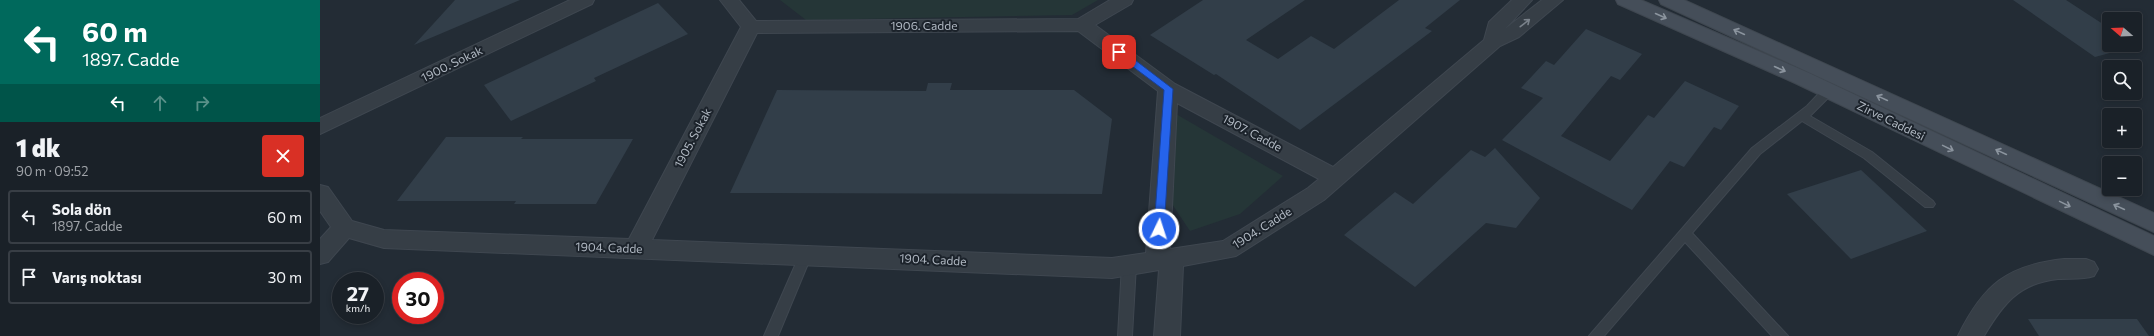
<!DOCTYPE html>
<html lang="tr">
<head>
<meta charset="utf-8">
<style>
  :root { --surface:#1a2128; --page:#272e34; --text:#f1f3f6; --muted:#9fa3a8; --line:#383e45 }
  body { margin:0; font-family:Commissioner,sans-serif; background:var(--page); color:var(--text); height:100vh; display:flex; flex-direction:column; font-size:15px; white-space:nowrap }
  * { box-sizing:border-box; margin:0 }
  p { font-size:13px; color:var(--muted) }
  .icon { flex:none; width:22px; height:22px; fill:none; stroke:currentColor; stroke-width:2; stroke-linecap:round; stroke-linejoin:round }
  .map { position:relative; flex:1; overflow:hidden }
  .details { display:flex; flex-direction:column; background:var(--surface); width:320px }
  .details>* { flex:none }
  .top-card { background:#00695c; color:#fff; overflow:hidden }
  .needle { width:26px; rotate:289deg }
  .tools { position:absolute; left:1782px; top:12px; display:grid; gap:8px }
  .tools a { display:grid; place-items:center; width:40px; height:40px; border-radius:4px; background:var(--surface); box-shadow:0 2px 6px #0003,0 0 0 1px var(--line); font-size:20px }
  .speed { position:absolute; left:12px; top:272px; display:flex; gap:8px; font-size:20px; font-weight:700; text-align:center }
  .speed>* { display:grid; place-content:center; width:52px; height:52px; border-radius:50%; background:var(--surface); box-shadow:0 2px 6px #0003,0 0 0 1px var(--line); line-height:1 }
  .speed small { font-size:10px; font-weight:400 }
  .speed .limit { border:6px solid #d22; background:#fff; color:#111 }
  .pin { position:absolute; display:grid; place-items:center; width:34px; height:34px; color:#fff; margin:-17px; border-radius:8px; box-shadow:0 2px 6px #0006 }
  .me { position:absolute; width:44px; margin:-22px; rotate:4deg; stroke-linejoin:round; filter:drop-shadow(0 0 3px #0008) }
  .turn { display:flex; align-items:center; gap:14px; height:84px; padding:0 16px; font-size:18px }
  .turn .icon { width:52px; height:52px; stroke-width:2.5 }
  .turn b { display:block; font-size:28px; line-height:34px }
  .lanes { display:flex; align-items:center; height:38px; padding:0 16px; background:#0003; justify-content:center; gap:20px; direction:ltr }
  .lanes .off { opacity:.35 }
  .round { display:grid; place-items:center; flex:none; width:42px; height:42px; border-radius:4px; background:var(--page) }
  .head { display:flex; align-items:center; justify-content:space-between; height:68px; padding:0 16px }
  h1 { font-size:24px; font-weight:800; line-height:30px }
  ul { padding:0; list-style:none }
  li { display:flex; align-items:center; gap:12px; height:54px; margin:0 8px 6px; padding:0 8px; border:2px solid var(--line); border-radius:4px }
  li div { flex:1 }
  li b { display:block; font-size:15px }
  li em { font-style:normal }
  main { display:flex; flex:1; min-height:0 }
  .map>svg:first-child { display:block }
  .green { fill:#253637 }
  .building { fill:#323e49 }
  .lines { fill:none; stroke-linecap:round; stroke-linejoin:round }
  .service-casing { stroke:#3f4750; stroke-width:2 }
  .minor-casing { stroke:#3f4750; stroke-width:2 }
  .secondary-casing { stroke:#3f4750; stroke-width:2 }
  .service { fill:#363e46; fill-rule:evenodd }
  .minor { fill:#363e46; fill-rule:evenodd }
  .secondary { fill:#454e59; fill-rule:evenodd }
  .oneway { stroke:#8b949e }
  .oneway2 { stroke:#7a828b }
  .route { fill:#2563eb; stroke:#184099 }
  .labels { text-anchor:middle; stroke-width:4; stroke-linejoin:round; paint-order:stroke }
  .street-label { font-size:12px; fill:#b1b9c3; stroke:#1c232b }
</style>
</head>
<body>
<main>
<section class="details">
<div class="top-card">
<div class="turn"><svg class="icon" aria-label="left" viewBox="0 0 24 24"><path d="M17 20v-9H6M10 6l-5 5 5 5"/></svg><div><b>60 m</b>1897. Cadde</div></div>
<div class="lanes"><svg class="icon" aria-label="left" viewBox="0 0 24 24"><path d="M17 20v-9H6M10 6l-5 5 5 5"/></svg><svg class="icon off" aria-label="ahead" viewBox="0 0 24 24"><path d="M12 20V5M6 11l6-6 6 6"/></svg><svg class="icon off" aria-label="right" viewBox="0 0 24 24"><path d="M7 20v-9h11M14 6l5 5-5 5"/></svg></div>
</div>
<div class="head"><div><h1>1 dk</h1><p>90 m · 09:52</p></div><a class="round" style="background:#d93025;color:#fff"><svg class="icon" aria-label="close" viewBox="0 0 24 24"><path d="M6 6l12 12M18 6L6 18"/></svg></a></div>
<ul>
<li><svg class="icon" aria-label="left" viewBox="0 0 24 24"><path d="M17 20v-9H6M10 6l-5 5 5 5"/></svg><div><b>Sola dön</b><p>1897. Cadde</p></div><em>60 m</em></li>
<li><svg class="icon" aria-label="arrive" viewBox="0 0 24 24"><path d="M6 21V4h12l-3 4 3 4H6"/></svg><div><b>Varış noktası</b></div><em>30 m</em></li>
</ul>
</section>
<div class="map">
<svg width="1834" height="336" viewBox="0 0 1834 336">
  <rect width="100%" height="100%" fill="#232c35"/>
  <!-- green -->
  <g class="green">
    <path d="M460 0H778L752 15 486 20Z"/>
    <path d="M856 114 963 176 920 214 870 231 852 204Z"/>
  </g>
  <!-- building -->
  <g class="building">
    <path d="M135 0H200L94 45Z"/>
    <path d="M883 0H985L926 40 958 59 991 36 1014 49 1079 0H1140L1105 28 1112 31 980 130 896 74 894 75 830 35Z"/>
    <path d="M1693 0H1746L1789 28V45H1793L1801 50 1775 57Z"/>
    <path d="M338 3 368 34 274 78 276 81 191 121 164 85Z"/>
    <path d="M1266 29 1322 54 1300 80 1291 76 1241 136 1290 161 1328 115 1334 118 1365 81 1419 106 1401 130 1394 127 1364 167 1350 161 1312 210 1182 140 1223 98 1201 88 1226 61 1234 65Z"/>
    <path d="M608 83H632L630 90H754L792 119 782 194 410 193 457 90 606 91Z"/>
    <path d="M126 137H203L201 139H313L276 204H194L196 201H77Z"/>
    <path d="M1175 148 1220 198 1196 228 1166 223 1095 287 1024 235 1075 192 1093 204 1151 150 1165 157Z"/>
    <path d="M1541 170 1607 231 1531 259 1467 194Z"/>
    <path d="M1708 319H1817L1829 336H1719Z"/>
  </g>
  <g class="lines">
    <!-- service casing -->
    <g class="service-casing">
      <g id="service">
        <path d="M1508 87 1512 88 1514 91 1512 94 1490 116 1552 152 1613 201 1615 204 1613 207H1605L1544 158 1482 121 1440 154 1372 233 1468 336H1452L1365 242 1284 336H1269L1432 148 1487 106 1504 88Z"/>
        <path d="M486 249 491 250 492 254 458 336H444L480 254 481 250Z"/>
        <path d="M809 260 814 261 816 265 812 336H798L802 265 804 261Z"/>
      </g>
    </g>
    <!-- minor casing -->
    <g class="minor-casing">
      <g id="minor">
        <path d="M250 0H274L272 4 0 134V118Z"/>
        <path d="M400 0H419L436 21 758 19 790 0H813L811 4 775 25 855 84 1013 167 1164 40 1169 22 1192 0H1212L1185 29 1222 0H1243L1199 37 1180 46 1004 200 916 256 863 266 860 336H834L839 270 792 278 64 248 29 238 8 262 0 264V239L11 227 0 211V185L8 187 32 221 64 230 309 239 421 27ZM758 31 838 91 826 253 792 258 332 240 437 33ZM857 103 999 179 988 188 903 241 850 249Z"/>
        <path d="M1744 259H1766L1774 262 1778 269 1774 276C1762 280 1751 278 1738 279 1699 283 1683 304 1664 336H1638C1663 285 1687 265 1744 259Z"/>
      </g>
    </g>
    <!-- secondary casing -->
    <g class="secondary-casing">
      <g id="secondary">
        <path d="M1296 0H1321L1489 73 1834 236V255L1475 83 1298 4Z"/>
        <path d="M1339 0H1364L1834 213V232L1341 4Z"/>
      </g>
    </g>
    <!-- service -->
    <use href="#service" class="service"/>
    <!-- minor -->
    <use href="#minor" class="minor"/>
    <!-- secondary -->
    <use href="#secondary" class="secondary"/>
  </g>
  <!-- one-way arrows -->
  <defs><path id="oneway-shaft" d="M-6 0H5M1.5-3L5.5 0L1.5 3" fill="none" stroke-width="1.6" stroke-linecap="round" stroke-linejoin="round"/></defs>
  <g class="oneway">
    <use href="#oneway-shaft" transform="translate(1341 16) rotate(24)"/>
    <use href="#oneway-shaft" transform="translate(1419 32) rotate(-155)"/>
    <use href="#oneway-shaft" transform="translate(1460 69) rotate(24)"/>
    <use href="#oneway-shaft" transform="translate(1562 98) rotate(-155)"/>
    <use href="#oneway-shaft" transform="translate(1628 148) rotate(26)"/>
    <use href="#oneway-shaft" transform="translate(1681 152) rotate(-155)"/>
    <use href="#oneway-shaft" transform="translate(1745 204) rotate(26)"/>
    <use href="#oneway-shaft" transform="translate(1799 207) rotate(-155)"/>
  </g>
  <use class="oneway2" href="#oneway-shaft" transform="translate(1205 23) rotate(-38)"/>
  <!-- route -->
  <path class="route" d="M796 50H802L853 89 844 229 839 233 834 229 844 90 796 54Z"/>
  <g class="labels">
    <!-- street labels -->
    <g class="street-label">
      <text x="604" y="30">1906. Cadde</text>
      <text transform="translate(132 64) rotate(-26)" y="4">1900. Sokak</text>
      <text transform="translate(1571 121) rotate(26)" y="4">Zirve Caddesi</text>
      <text transform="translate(932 133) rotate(28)" y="4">1907. Cadde</text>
      <text transform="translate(373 138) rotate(-62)" y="4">1905. Sokak</text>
      <text transform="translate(942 228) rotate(-32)" y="4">1904. Cadde</text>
      <text transform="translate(289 248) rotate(2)" y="4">1904. Cadde</text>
      <text transform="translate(613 260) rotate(3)" y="4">1904. Cadde</text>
    </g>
  </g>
</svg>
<div class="tools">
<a><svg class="needle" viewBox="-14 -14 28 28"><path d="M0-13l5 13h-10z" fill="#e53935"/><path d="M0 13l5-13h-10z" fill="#9fa3a8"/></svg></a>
<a><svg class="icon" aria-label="search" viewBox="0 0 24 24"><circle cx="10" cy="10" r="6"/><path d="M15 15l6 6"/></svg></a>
<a>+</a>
<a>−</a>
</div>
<div class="speed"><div>27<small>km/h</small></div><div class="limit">30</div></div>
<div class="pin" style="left:799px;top:52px;background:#d93025"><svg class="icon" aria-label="arrive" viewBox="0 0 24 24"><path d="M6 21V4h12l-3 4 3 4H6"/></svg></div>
<svg class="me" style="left:839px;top:229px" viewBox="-20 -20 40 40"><circle r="17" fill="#2563eb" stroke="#fff" stroke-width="3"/><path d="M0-11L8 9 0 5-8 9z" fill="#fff"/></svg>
</div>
</main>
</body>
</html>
